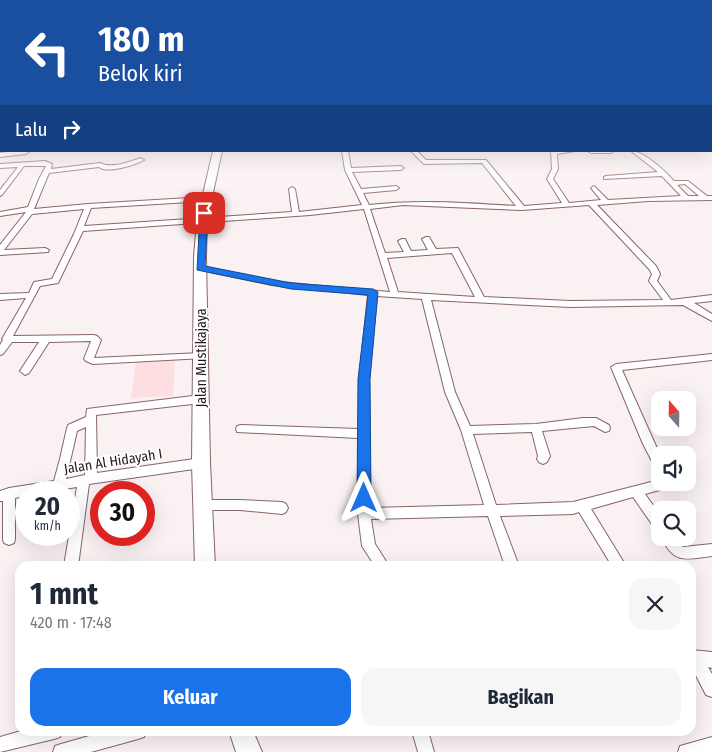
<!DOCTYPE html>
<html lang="id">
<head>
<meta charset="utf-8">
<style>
  :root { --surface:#fff; --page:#f6f6f7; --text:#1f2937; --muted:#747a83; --accent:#1a73e8 }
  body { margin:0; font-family:"Fira Sans Condensed",sans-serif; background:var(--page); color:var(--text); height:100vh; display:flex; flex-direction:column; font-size:19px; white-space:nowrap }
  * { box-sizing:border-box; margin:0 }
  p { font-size:16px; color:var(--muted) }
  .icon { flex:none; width:28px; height:28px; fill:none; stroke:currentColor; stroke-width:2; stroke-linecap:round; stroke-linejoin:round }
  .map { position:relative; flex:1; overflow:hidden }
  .panel { position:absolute; left:15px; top:561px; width:681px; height:175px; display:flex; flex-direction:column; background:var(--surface); border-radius:15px; box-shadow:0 5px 20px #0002 }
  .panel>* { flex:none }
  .banner { position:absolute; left:0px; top:0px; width:712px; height:152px; box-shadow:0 5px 20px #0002; background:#1a4fa0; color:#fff; overflow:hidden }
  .needle { width:32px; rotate:340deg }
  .controls { position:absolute; left:651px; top:391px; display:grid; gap:10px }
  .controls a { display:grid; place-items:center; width:45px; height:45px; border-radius:10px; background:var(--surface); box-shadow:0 5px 20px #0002; font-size:25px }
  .speed { position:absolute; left:15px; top:481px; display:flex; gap:10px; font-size:25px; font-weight:700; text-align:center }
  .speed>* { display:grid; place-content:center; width:65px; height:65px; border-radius:50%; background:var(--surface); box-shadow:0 5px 20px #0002; line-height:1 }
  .speed small { font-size:12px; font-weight:400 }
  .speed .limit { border:8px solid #d22; background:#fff; color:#111 }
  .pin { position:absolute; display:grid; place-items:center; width:42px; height:42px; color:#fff; margin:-21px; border-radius:10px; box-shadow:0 2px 8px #0006 }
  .me { position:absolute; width:55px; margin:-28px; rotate:0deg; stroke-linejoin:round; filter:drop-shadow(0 0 4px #0008) }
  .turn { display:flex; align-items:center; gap:18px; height:105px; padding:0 15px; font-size:22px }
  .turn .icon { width:65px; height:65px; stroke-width:2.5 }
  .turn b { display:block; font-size:35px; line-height:42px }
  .then { display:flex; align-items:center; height:48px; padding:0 15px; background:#0003; gap:10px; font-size:19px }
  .round { display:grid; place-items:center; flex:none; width:52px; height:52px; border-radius:15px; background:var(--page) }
  .overview { display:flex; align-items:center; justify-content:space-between; height:85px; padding:0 15px }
  h1 { font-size:30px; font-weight:700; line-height:38px }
  .primary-button { display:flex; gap:10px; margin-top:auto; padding:10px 15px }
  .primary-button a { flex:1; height:58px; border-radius:15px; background:var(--accent); color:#fff; font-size:20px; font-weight:700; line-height:58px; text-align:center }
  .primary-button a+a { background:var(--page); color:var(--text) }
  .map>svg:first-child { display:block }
  .built { fill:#fddfe1 }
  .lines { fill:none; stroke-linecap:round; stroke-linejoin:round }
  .minor-casing { stroke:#886468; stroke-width:2 }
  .secondary-casing { stroke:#886468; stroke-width:2 }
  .minor { fill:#fff; fill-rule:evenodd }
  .secondary { fill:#fff; fill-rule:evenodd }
  .route { fill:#1a73e8; stroke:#114b97 }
  .labels { text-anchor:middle; stroke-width:4; stroke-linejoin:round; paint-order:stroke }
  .street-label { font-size:14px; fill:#27191a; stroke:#fff }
</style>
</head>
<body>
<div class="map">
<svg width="712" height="752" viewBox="0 0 712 752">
  <rect width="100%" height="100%" fill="#faf1f2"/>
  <!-- built -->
  <path class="built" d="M175 360 173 396 131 398 136 362Z"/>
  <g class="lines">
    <!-- minor casing -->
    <g class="minor-casing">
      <g id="minor">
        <path d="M1 108V112L0 113V109Z"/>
        <path d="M711 112 712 113V117L711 116Z"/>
        <rect x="711" y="140" width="1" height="4"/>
        <path d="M17 151 29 152 26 154 0 157V153Z"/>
        <path d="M342 151H348L351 168 401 166 404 168 401 170 352 172 361 189 396 186 399 188 396 190 363 193 369 205C419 199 466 203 516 206L482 163 424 164 411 151H417L426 160H486L524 206 562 203 547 179 552 169 551 151H575L557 154 558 169 553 179 569 203 601 200 591 188 594 186 608 200 681 196 662 176 604 179V177L606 176 658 172 631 151C644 151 665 171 674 181H688L707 196H712V200L648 201 597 205 656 266 660 274 657 281 671 300 712 295V301L694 303 712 314V321L683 305 570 307 431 300 455 392 470 426 536 424 583 418H596L609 425 610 428 609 431 605 432 594 426 542 431 550 456 547 462 543 464 539 462 537 459 538 456 532 432 473 434 496 505 573 502 659 480 660 478V482H670L667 488 645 494 660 515V532L656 530 633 497 591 509 626 566H612L579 512 573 514 500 516 519 566H505L488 516 371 519 375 544 389 566H375L362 546 358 514V438L237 432 236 429 237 426 241 425 359 429V379L368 295 272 285 200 270 196 268 200 266 272 281 311 285 390 292 364 209 310 215 83 231 59 281 58 283 40 286 13 336 94 335 97 336 101 340 94 358 201 353 206 356 204 358 93 364 86 361 84 359 91 341 49 342 29 373 25 375 20 371 39 342H12L3 354 0 355V345L3 340 2 339 26 298 0 300V294L29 293 34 282 52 279 74 234 84 209 32 214 4 250 45 248 49 250 48 252 0 255V245L26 212 0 216V212L28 207 39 179 46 166H24L2 195 0 196V190L18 167 0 168V164L45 161 52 164 51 169 100 163C112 169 128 162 141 158L144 160C135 165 107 174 99 167L49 173 34 209 88 204 206 197 209 199 206 201 91 208 84 226 292 212 289 189 292 187 295 189 299 212 362 205 345 170ZM685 184 699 196H688L677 185ZM403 205 522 210 589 205 649 269 652 274 649 281 663 300 570 301 484 297 458 248 436 249 429 237H426L422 239 428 250 411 251 405 239H402L398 241 404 252 385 253 370 209ZM452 253 475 297 398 292 387 258ZM377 296 422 299 445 392 461 430 484 505 370 508 369 379Z"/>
        <path d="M588 151H614L611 153H591Z"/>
        <path d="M712 354V360L622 370 660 455V471L656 469 643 444 611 367 616 364Z"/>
        <path d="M201 395 205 396 206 399 205 402 201 403 96 415 97 473 201 458 205 460 207 463 205 466 201 468 89 484 78 566H64L77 487 46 492H26V496L15 498V539L14 543 9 545 4 543 3 539V501H0V491L9 488 54 481 60 459 67 428 68 425 86 417 87 409ZM86 427 85 475 66 479 77 431Z"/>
        <path d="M202 500H240L282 502 286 504 288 508 286 512 282 514 240 510H202L198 509 196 505 198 501Z"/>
        <path d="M662 538H675L683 547 712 544V556C687 559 674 565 662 538Z"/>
        <path d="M691 650 712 652V668L708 667 712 674V697L706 695 691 666Z"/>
        <path d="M21 731H62L60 737 54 739 0 752V737Z"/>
        <path d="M107 731H146L144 737 138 739 91 752H53L55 746 61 744Z"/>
        <path d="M412 731H428L434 752H418Z"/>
        <path d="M712 737V752H678L680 746Z"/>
      </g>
    </g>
    <!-- secondary casing -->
    <g class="secondary-casing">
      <g id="secondary">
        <rect x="0" y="116" width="1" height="4"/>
        <path d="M213 151H222L207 220 206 257 210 463 215 566H195L192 463 194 257 197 220Z"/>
        <path d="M229 731H253L262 752H236Z"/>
      </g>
    </g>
    <!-- minor -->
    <use href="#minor" class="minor"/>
    <!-- secondary -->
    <use href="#secondary" class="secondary"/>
  </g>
  <!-- sky -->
  <linearGradient id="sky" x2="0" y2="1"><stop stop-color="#a69ec3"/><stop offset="0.49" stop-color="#fdf9f9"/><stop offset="1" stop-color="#fdf9f9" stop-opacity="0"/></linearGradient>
  <rect width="712" height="208" fill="url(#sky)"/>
  <!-- route -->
  <path class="route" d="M204 211 208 213 205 266 291 283 373 289 378 292 370 379 371 498 369 502 364 504 359 502 357 498 358 379 368 295 291 289 197 270 200 213Z"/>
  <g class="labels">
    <!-- street labels -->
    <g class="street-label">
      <text transform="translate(201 358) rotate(-90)" y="5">Jalan Mustikajaya</text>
      <text transform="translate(113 461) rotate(-9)" y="5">Jalan Al Hidayah I</text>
    </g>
  </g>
</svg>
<div class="controls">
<a><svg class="needle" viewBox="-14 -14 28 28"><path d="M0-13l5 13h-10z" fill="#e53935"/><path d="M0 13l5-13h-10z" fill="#747a83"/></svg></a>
<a><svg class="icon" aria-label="sound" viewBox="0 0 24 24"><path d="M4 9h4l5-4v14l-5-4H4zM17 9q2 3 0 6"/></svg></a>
<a><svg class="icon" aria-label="search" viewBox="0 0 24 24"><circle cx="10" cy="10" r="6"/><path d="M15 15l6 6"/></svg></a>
</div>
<div class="speed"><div>20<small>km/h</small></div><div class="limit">30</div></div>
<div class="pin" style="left:204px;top:213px;background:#d93025"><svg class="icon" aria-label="arrive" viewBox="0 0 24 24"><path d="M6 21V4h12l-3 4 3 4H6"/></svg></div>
<svg class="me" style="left:364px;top:498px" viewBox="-20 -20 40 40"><path d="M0-17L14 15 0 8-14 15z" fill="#1a73e8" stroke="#fff" stroke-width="4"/></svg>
<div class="banner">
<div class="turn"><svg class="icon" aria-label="left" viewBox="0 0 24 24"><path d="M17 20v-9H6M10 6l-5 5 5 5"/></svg><div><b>180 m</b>Belok kiri</div></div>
<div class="then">Lalu<svg class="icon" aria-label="right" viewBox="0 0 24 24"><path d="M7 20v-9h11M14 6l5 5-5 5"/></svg></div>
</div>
<section class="panel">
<div class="overview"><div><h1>1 mnt</h1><p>420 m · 17:48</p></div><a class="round"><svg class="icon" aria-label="close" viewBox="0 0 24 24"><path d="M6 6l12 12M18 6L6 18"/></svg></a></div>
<div class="primary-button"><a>Keluar</a><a>Bagikan</a></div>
</section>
</div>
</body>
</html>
